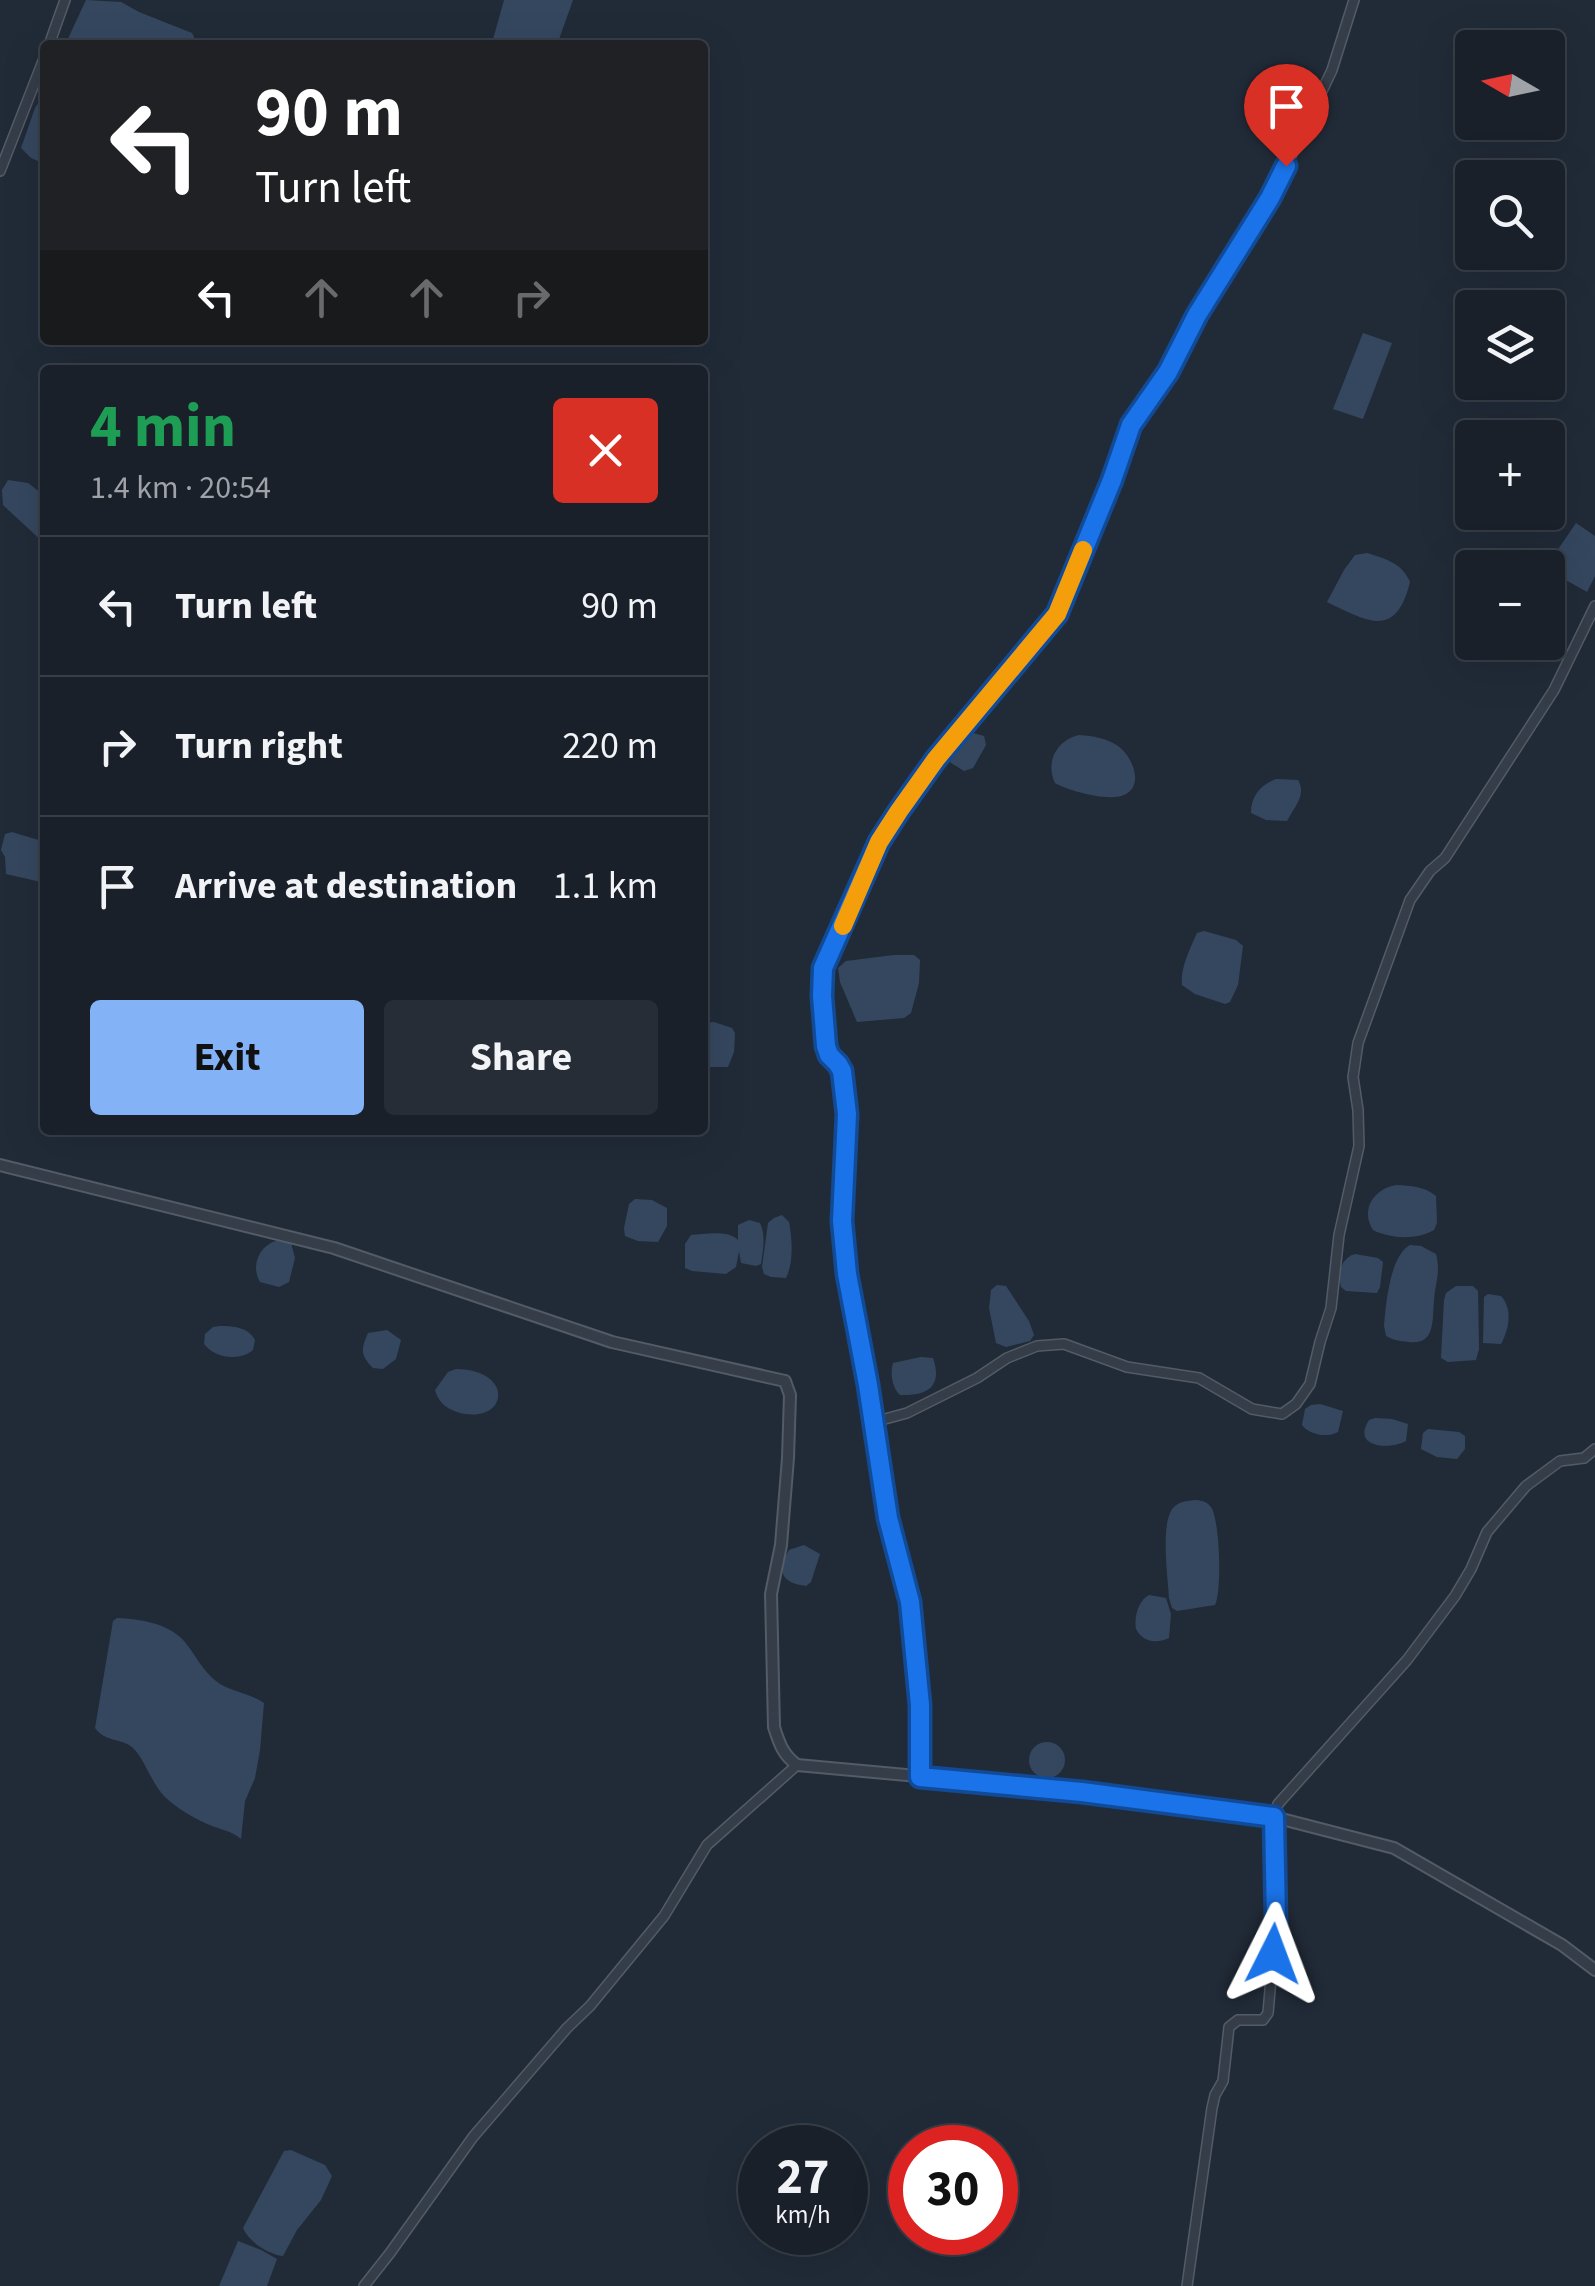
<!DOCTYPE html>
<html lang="en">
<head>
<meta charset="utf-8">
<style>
  :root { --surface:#19202a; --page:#262d36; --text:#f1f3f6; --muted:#9fa3a8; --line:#373e47; --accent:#83b2f6 }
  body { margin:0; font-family:"Source Sans 3",sans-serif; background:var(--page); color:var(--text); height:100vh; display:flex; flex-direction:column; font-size:38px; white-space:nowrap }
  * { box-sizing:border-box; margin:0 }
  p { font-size:32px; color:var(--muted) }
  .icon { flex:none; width:55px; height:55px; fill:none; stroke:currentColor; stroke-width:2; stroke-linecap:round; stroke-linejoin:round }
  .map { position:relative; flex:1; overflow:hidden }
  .side { position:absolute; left:40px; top:365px; width:668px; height:770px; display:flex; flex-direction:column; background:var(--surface); border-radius:10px; box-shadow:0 10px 40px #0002,0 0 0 2px var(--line) }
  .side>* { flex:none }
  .banner { position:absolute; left:40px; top:40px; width:668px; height:305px; border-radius:10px; box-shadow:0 10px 40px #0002,0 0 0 2px var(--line); background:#202124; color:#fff; overflow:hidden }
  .needle { width:65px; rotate:279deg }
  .controls { position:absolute; left:1455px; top:30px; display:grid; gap:20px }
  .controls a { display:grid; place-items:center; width:110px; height:110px; border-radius:10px; background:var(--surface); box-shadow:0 10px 40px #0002,0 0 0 2px var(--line); font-size:50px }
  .speed { position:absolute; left:738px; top:2125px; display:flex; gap:20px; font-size:50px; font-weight:700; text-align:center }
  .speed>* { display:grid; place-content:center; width:130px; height:130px; border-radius:50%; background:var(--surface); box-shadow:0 10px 40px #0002,0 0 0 2px var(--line); line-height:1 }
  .speed small { font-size:25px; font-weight:400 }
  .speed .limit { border:15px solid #d22; background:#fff; color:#111 }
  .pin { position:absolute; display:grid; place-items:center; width:85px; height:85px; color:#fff; margin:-102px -42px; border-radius:50% 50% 50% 0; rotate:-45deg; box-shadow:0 0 10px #0007 }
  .pin .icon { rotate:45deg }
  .me { position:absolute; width:110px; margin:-55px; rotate:3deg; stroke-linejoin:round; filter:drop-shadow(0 0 8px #0008) }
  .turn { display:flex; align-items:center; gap:35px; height:210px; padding:0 50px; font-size:45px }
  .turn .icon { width:130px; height:130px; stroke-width:2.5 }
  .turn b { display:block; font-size:70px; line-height:85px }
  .lanes { display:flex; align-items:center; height:95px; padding:0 50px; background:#0003; justify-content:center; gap:50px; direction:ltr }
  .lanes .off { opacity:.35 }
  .round { display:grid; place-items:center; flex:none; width:105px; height:105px; border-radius:10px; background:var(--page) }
  .headline { display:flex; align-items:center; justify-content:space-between; height:170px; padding:0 50px }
  h1 { font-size:60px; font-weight:700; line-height:75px; color:#1e9e55 }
  .button { display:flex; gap:20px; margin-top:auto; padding:20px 50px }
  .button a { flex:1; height:115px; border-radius:10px; background:var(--accent); color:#111; font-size:40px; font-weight:700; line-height:115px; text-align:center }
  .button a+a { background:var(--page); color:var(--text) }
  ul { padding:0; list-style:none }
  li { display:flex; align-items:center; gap:30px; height:140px; padding:0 50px; border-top:2px solid var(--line) }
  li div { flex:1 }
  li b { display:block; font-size:38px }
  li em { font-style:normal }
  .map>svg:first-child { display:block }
  .water { fill:#35475f }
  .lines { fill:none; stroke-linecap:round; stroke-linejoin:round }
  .minor-casing { stroke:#525b66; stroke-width:12 }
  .tertiary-casing { stroke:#525b66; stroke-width:14 }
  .minor { stroke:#353d49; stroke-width:9 }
  .tertiary { stroke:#353d49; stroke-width:10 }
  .route-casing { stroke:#114b97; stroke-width:25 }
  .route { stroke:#1a73e8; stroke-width:18 }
  .slow { stroke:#f59e0b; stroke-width:18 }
</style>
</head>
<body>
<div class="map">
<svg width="1595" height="2286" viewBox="0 0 1595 2286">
  <rect width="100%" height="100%" fill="#212b38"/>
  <!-- water -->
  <g class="water">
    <path d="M86 0 121 2 139 12 192 33 198 45H65Z"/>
    <path d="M504 0H573L557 45H497L492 43Z"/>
    <path d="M45 93V164L31 158 21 148 35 108Z"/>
    <path d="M1363 333 1392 343 1363 419 1333 409Z"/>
    <path d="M8 480 28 483 45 496V544L3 505 2 490Z"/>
    <path d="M1576 523 1595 536V576L1587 592 1548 570 1546 567Z"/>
    <path d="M1367 553C1386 559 1402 563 1410 582 1396 639 1368 622 1327 602L1344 570 1355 555Z"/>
    <path d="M969 732 984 736 986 745 973 768 964 771 951 763 948 754 963 734Z"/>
    <path d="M1079 735C1093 736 1106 738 1118 746 1132 756 1144 784 1126 794 1111 803 1069 791 1055 783 1045 762 1057 740 1079 735Z"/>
    <path d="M1276 779 1298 780C1307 795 1294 807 1287 821L1266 820 1251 813C1251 796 1260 785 1276 779Z"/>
    <path d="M12 832 45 842V883L6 874 5 857 1 850 5 834Z"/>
    <path d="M1204 931 1236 940 1243 946 1238 985 1230 1002 1225 1004 1195 994 1182 985C1180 968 1190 949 1197 933Z"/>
    <path d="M894 955H914L920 960 919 983 911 1013 904 1018 857 1022 840 982 838 968 846 961Z"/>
    <path d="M714 1022 732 1028 735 1033 734 1052 728 1067H703V1023Z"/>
    <path d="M1396 1185C1411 1186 1424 1186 1436 1196L1437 1223 1434 1230C1416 1240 1391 1239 1373 1230 1360 1209 1374 1189 1396 1185Z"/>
    <path d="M635 1199 652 1200 667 1208V1226L658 1242 638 1241 625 1236 624 1228 629 1204Z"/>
    <path d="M782 1215 789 1222C792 1239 794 1261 786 1278L771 1277 764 1274 762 1267 768 1223 774 1218Z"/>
    <path d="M749 1220 760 1223C766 1236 763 1250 761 1264L756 1266 741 1263 739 1251 736 1267 726 1274 692 1271 685 1268V1244L691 1235C706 1234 728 1230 738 1240V1225Z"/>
    <path d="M279 1240 291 1243 295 1258 289 1282 279 1287 260 1282C250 1265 260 1244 279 1240Z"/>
    <path d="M1410 1245 1421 1246 1436 1254C1441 1274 1435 1282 1434 1301 1432 1320 1436 1345 1409 1342 1400 1341 1393 1340 1386 1336L1384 1326C1386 1303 1390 1256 1410 1245Z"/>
    <path d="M1355 1254 1378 1258 1383 1262 1380 1287 1377 1293 1346 1291 1341 1287C1338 1273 1340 1259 1355 1254Z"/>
    <path d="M997 1285 1006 1286 1029 1321 1034 1335 1030 1341 1006 1347 996 1343 989 1308 991 1290Z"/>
    <path d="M1456 1286H1473L1478 1291 1479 1349 1476 1360 1448 1362 1441 1358 1444 1300 1446 1293Z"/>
    <path d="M1488 1294 1501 1296C1513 1309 1509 1329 1501 1344L1483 1343 1484 1297Z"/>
    <path d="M220 1326C233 1326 248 1327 255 1340L253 1350C240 1361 216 1359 204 1344L205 1334 213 1327Z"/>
    <path d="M387 1330 401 1340 396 1359 383 1369 373 1368C360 1355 361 1349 368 1333Z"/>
    <path d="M921 1357 933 1358C943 1387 927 1396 900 1395 892 1388 890 1373 893 1363Z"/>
    <path d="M456 1369C517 1370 507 1427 457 1412 445 1408 438 1401 435 1390L448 1372Z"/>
    <path d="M1320 1404 1343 1411 1338 1432C1328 1438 1309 1435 1302 1425L1305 1409 1311 1405Z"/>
    <path d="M1375 1418 1392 1419 1408 1424 1406 1441C1390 1450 1351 1448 1369 1420Z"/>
    <path d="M1428 1429 1459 1432 1465 1436V1449L1457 1459 1437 1457 1421 1449 1423 1433Z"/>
    <path d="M1196 1500C1203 1501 1206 1501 1211 1507 1220 1520 1222 1592 1215 1605L1177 1611 1172 1608 1169 1598C1168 1577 1160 1524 1173 1508 1179 1501 1187 1501 1196 1500Z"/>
    <path d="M804 1545 820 1554 811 1582 806 1586C782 1583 776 1572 789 1550Z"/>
    <path d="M1149 1595 1166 1598 1171 1614 1169 1638C1155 1644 1143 1642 1136 1629 1134 1617 1138 1601 1149 1595Z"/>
    <path d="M117 1618C140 1619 168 1623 184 1641 196 1655 203 1673 220 1684 234 1692 251 1694 264 1703L260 1750 255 1778 245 1801 241 1839C231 1830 217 1829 205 1823 190 1816 177 1808 165 1797 150 1782 143 1753 129 1745 116 1738 105 1741 95 1728L113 1621Z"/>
    <circle cx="1047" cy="1760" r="18"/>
    <path d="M291 2150 325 2165 332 2176 321 2200 297 2230 283 2256C268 2254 249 2242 243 2228L284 2151Z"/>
    <path d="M238 2241 261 2250 277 2259 267 2286H219Z"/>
  </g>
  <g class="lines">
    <!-- minor casing -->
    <g class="minor-casing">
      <g id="minor">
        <path d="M49 45 65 0"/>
        <path d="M0 171 45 56"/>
        <path d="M874 1422 907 1413 977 1378 1007 1358 1037 1346 1064 1344 1127 1367 1199 1378 1252 1409 1282 1414 1296 1404 1310 1384 1320 1342 1331 1308 1339 1235 1359 1146 1358 1110 1353 1077 1358 1043 1410 900 1430 871 1445 858 1554 690 1595 606"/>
        <path d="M920 1777 919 1705 909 1601 888 1518 868 1385 847 1274 842 1221 847 1114 842 1071 839 1064 829 1055 826 1045 822 996 823 968 879 842 899 811 937 759 1057 614 1113 480 1131 425 1168 372 1197 315 1271 198 1332 70 1354 0"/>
        <path d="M364 2286 390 2253 473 2137 567 2028 590 2006 664 1916 707 1845 797 1765"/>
        <path d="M1187 2286 1212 2108 1215 2095 1223 2081 1229 2027 1238 2020H1263L1268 2013 1276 1921 1274 1817 1278 1804 1407 1660 1455 1596 1471 1569 1487 1532 1526 1486 1560 1461 1584 1458 1595 1449"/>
      </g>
    </g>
    <!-- tertiary casing -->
    <g class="tertiary-casing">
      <path id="tertiary" d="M0 1165 334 1248 612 1342 785 1381 790 1395 788 1458 781 1545 771 1594 774 1727C779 1743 783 1755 797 1765L1082 1791 1274 1817 1394 1848 1562 1945 1595 1970"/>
    </g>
    <!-- minor -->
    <use href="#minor" class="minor"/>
    <!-- tertiary -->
    <use href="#tertiary" class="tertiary"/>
  </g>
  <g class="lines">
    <!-- route casing -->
    <g class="route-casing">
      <path id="route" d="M1273 1954 1276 1921 1274 1817 1082 1792 920 1777V1705L910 1602 888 1518 868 1385 847 1274 842 1221 847 1114 842 1071 838 1064 829 1055 826 1046 822 996 823 968 879 842 899 811 936 759 1057 614 1112 480 1131 425 1168 372 1197 315 1270 198 1286 166"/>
    </g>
    <!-- route -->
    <use href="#route" class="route"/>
    <!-- slow -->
    <path class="slow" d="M843 926 879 842 899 811 936 759 1057 614 1083 550"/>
  </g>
</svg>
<div class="controls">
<a><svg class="needle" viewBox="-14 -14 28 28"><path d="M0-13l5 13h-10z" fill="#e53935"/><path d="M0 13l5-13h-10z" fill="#9fa3a8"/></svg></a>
<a><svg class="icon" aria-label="search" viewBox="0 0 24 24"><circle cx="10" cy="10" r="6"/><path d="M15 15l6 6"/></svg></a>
<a><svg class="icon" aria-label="layers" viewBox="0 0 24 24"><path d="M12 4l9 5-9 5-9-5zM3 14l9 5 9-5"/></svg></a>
<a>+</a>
<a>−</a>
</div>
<div class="speed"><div>27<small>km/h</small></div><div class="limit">30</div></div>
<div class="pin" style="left:1286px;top:166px;background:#d93025"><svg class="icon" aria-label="arrive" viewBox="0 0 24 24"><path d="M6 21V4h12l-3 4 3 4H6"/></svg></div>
<svg class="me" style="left:1273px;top:1954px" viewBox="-20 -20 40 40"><path d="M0-17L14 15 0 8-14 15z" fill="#1a73e8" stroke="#fff" stroke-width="4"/></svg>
<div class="banner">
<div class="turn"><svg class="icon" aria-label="left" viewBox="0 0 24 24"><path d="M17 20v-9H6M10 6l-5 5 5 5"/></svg><div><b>90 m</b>Turn left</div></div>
<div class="lanes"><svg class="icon" aria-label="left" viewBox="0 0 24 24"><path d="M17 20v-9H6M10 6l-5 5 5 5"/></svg><svg class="icon off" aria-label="ahead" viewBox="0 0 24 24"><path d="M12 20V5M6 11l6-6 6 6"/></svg><svg class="icon off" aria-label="ahead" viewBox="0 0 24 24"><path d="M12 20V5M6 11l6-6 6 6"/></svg><svg class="icon off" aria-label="right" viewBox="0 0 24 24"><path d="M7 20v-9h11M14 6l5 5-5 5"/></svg></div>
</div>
<section class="side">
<div class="headline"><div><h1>4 min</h1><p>1.4 km · 20:54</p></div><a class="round" style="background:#d93025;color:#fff"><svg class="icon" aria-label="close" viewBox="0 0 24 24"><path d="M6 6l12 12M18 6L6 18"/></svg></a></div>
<ul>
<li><svg class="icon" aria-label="left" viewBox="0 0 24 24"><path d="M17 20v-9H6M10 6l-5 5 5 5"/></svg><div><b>Turn left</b></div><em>90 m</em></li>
<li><svg class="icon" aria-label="right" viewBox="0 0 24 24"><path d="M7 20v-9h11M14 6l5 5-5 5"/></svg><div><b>Turn right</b></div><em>220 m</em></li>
<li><svg class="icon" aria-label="arrive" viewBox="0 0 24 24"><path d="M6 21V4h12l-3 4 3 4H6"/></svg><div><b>Arrive at destination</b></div><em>1.1 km</em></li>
</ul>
<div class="button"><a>Exit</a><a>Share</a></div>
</section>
</div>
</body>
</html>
